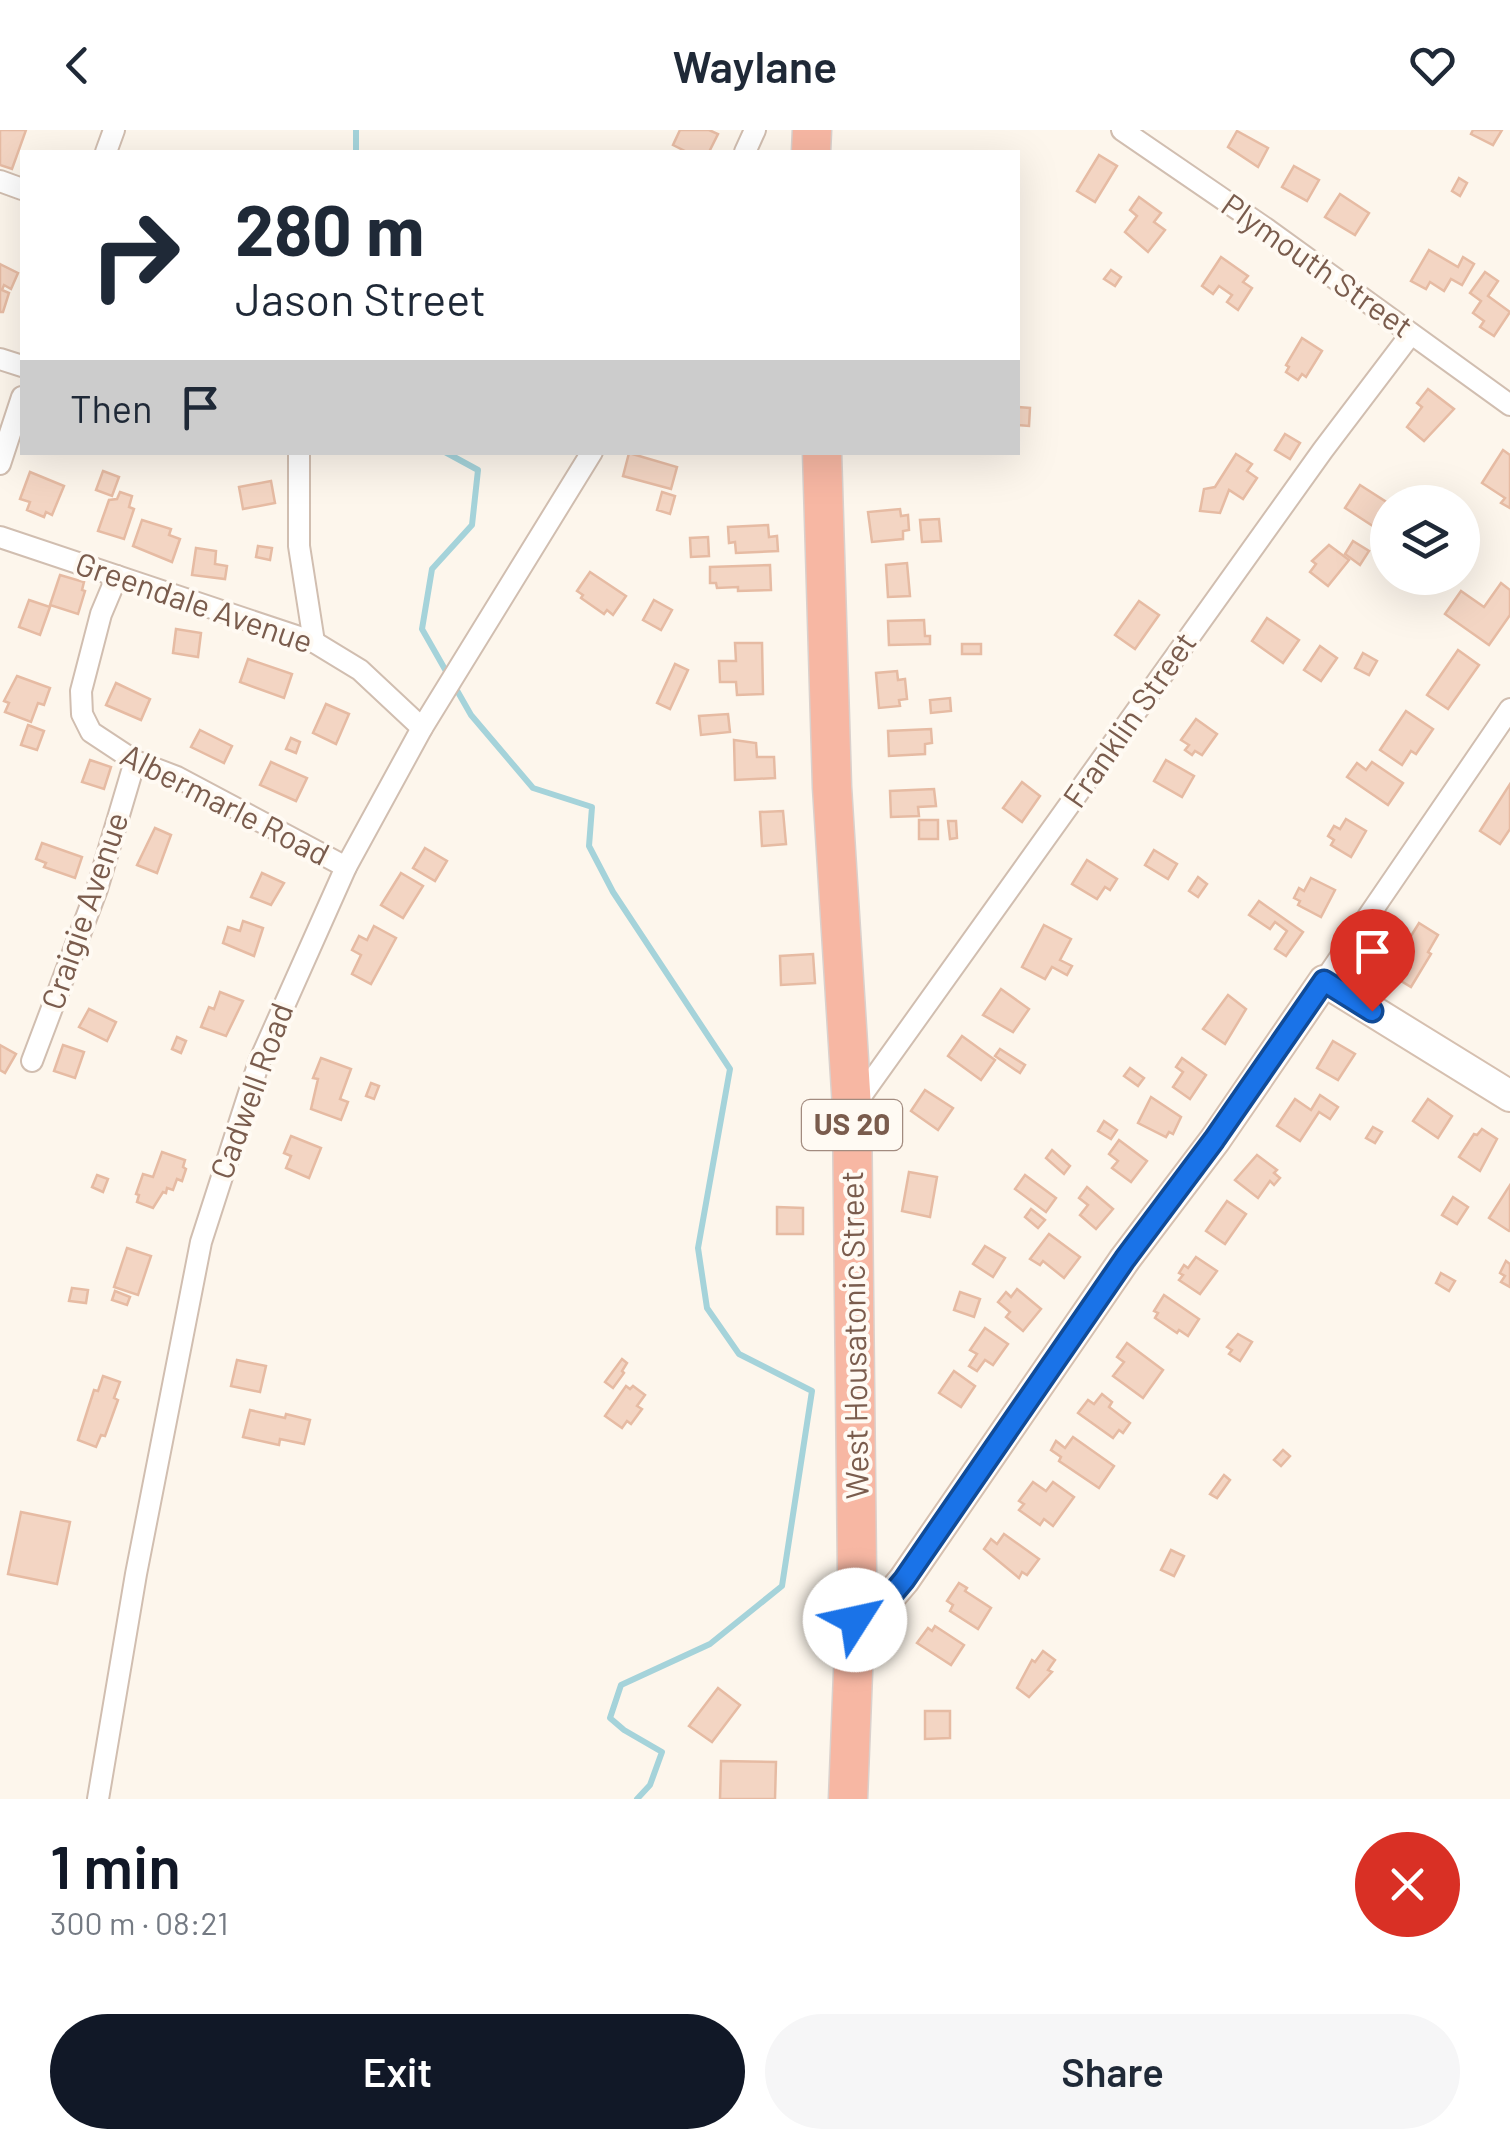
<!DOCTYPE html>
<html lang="en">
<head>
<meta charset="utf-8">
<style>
  :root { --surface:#fff; --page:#f6f6f7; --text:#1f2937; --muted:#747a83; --accent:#111827 }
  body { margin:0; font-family:Barlow,sans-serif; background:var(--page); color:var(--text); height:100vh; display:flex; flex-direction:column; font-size:38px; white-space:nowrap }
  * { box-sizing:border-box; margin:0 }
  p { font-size:32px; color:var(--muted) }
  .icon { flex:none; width:55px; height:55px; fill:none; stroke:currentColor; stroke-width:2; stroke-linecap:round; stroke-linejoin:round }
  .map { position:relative; height:1669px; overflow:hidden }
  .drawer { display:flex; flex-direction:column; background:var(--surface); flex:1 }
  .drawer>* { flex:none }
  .top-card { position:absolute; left:20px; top:20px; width:1000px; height:305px; border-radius:0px; box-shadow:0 10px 40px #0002; background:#fff; color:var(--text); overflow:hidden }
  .controls { position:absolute; left:1370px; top:355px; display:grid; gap:20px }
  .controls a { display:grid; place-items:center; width:110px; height:110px; border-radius:50%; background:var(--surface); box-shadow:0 10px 40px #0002; font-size:50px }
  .pin { position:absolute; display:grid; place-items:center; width:85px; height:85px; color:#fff; margin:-102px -42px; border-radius:50% 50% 50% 0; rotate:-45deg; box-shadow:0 0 10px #0007 }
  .pin .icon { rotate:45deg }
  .me { position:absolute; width:110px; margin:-55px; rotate:55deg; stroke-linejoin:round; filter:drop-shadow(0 0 8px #0008) }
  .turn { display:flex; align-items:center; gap:35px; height:210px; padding:0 50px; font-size:45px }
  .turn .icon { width:130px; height:130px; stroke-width:2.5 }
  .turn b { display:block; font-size:70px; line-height:85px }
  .then { display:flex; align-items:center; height:95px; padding:0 50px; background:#0003; gap:20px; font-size:38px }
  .round { display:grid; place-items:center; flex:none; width:105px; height:105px; border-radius:52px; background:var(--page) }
  .summary { display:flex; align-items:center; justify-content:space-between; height:170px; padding:0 50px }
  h1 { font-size:60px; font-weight:600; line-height:75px; color:var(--accent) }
  .button { display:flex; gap:20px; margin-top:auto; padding:20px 50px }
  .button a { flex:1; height:115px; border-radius:60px; background:var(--accent); color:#fff; font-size:40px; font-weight:600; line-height:115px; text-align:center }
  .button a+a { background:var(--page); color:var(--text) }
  header { display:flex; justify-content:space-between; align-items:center; height:130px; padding:0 50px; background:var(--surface); font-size:45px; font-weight:600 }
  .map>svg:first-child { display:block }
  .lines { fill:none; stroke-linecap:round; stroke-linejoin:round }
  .stream { stroke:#a5d3da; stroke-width:6 }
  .building { fill:#f3d5c3; stroke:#e6bba3; stroke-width:2.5 }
  .street-casing { stroke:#d1beb0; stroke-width:24 }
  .secondary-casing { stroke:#d6c0b0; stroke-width:34 }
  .highway-casing { stroke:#dad1cd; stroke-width:41 }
  .street { stroke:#fff; stroke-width:20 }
  .secondary { stroke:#fff; stroke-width:30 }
  .highway { stroke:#f7b7a3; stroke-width:38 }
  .route-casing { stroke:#114b97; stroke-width:25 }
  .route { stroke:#1a73e8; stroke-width:18 }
  .labels { text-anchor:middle; stroke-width:8; stroke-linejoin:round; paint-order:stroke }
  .shield { fill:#fffaf3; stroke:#a28b7f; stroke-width:2.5 }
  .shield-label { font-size:30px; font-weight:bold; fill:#7a5c4d }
  .street-label { font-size:32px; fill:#7a5c4d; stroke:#fffaf3 }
</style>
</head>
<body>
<header><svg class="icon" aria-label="back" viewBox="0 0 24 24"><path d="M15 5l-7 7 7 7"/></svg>Waylane<svg class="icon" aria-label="heart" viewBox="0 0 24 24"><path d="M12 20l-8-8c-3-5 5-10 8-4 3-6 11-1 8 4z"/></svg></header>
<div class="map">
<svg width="1510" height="1669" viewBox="0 0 1510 1669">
  <rect width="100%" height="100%" fill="#fdf6ec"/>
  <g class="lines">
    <!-- stream -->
    <g class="stream">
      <path d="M356 22V0"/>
      <path d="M445 322 478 340 472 395 432 439 422 499 471 585 533 658 592 677 589 716 613 762 730 939 698 1118 707 1178 739 1224 812 1261 782 1456 710 1514 621 1555 610 1588 624 1600 662 1622 650 1655 637 1669"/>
    </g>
  </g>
  <!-- building -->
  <g class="building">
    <path d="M0 0H26L12 39 0 35Z"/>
    <path d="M680 0H709L718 4 709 22H687L673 15Z"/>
    <path d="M1473 0H1502L1493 15 1471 4Z"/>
    <path d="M1237 1 1268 18 1258 37 1228 17Z"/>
    <path d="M1099 25 1117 36 1095 72 1077 61Z"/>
    <path d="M1294 36 1319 50 1307 71 1282 57Z"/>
    <path d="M1459 48 1467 53 1460 66 1452 61Z"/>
    <path d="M1340 64 1369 83 1355 105 1325 87Z"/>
    <path d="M1139 67 1161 83 1154 92 1165 100 1148 122 1125 102 1137 86 1130 80Z"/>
    <path d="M1429 120 1458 137 1463 127 1474 134 1462 155 1451 149 1444 161 1430 152 1426 159 1411 151Z"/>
    <path d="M1221 127 1248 146 1243 152 1252 158 1238 180 1227 172 1232 165 1219 156 1213 164 1202 156Z"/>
    <path d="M0 134 18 143 11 159 4 155 2 160 9 163 3 182H0Z"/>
    <path d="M1111 140 1121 147 1115 156 1104 149Z"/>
    <path d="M1485 142 1498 151 1488 166 1510 182 1494 206 1480 197 1484 191 1473 183 1481 171 1470 163Z"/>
    <path d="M1302 208 1322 221 1306 247 1302 244 1298 250 1286 242 1289 237 1286 235Z"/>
    <path d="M1428 259 1454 279 1424 311 1407 297 1422 277 1417 273Z"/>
    <path d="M1018 277 1030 278 1029 296 1018 295Z"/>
    <path d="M1285 304 1300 313 1290 329 1275 320Z"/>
    <path d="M1503 320 1510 325V378L1501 373 1505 368 1482 353Z"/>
    <path d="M629 323 677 337 671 359 623 346Z"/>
    <path d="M1236 324 1252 334 1247 341 1257 348 1243 369 1229 360 1220 383 1200 381 1204 359 1215 357Z"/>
    <path d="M103 341 119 347 112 366 96 360Z"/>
    <path d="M30 342 64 356 52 385 46 382 44 387 27 380 30 372 20 369Z"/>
    <path d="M271 351 275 373 243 379 239 357Z"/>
    <path d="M1360 355 1388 373V387L1379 400 1345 378Z"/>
    <path d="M120 362 132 366 129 377 134 379 124 409 98 401 109 370 117 369Z"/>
    <path d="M662 362 675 366 670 384 657 380Z"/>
    <path d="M900 379 901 386 908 385 909 400 903 401V409L872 412 868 382Z"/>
    <path d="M939 389 941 411 922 412 920 390Z"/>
    <path d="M142 390 171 399 169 405 180 409 172 432 133 416Z"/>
    <path d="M768 395 769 407 777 406 778 421 736 423 735 412 729 413 728 397Z"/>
    <path d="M708 407 709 426 691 427 690 408Z"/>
    <path d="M1353 411 1369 421 1360 435 1345 424Z"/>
    <path d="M1329 415 1349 430 1328 456 1310 442 1316 434 1312 431Z"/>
    <path d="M258 416 272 418 270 430 256 427Z"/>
    <path d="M196 418 216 421 215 434 227 436 225 449 192 445Z"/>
    <path d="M907 433 910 466 888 467 886 435Z"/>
    <path d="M770 435 771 460 738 461V457L717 458 716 453H710V437Z"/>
    <path d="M590 442 626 466 613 485 607 480 604 484 581 468 583 465 577 461Z"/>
    <path d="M60 445 84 452 82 460 85 461 78 484 50 475Z"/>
    <path d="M1501 453 1510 460V485L1489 515 1445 484 1461 461 1484 477Z"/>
    <path d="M29 470 50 477 40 505 19 497Z"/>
    <path d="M654 470 672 480 661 500 643 490Z"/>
    <path d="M1139 471 1159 485 1135 519 1115 505Z"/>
    <path d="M1267 488 1299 510 1283 533 1252 511Z"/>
    <path d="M924 490 925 506H930V514L889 515 888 491Z"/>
    <path d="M176 499 201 503 198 527 173 523Z"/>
    <path d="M735 513H762L763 564 737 565 736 552H720L719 531H736Z"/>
    <rect x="962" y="514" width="19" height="10"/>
    <path d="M1320 516 1337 528 1321 551 1304 540Z"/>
    <path d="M1458 520 1479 535 1448 579 1427 565Z"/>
    <path d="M1363 523 1377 531 1369 545 1355 538Z"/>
    <path d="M248 529 292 544 284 568 240 552Z"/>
    <path d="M675 534 688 540 670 579 657 573Z"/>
    <path d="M897 541 898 550 905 549 907 569 899 570 900 576 879 578 876 543Z"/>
    <path d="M17 546 50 558 44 575 38 573 31 592 5 582 9 573 4 571Z"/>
    <path d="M116 553 150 569 141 590 106 575Z"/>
    <path d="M950 568 951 581 931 583 930 570Z"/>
    <path d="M326 574 349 584 336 614 313 603Z"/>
    <path d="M1406 581 1433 599 1416 624 1411 621 1402 635 1380 620Z"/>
    <path d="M728 584 730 602 701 605 699 586Z"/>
    <path d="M1196 589 1217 604 1202 625 1195 621 1192 625 1185 620 1189 615 1181 610Z"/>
    <path d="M28 595 44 601 37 620 21 615Z"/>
    <path d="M931 599 932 613 925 614V624L889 626 888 601Z"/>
    <path d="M200 600 232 616 224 633 191 617Z"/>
    <path d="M291 608 300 612 296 623 286 619Z"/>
    <path d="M734 610 756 613 757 627H774L775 648 735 650Z"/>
    <path d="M90 630 111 637 104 659 82 652Z"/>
    <path d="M1166 630 1194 646 1182 667 1154 651Z"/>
    <path d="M271 632 307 648 296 671 260 655Z"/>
    <path d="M1372 632 1403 653 1388 675 1347 647 1357 633 1366 640Z"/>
    <path d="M1022 652 1040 666 1022 692 1003 678Z"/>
    <path d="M1510 654V699L1500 714 1480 701Z"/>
    <path d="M934 659 936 676 918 677 919 686 891 687 890 661Z"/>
    <path d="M783 681 786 714 762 716 760 682Z"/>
    <path d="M1346 689 1366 701 1351 727 1331 715 1334 710 1328 706 1334 696 1340 699Z"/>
    <rect x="919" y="690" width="19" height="19"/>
    <path d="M948 691H956L957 708 950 709Z"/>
    <path d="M155 698 171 705 157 743 137 735Z"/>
    <path d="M42 713 82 727 75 748 44 737 46 733 36 729Z"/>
    <path d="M425 718 447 731 435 751 413 738Z"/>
    <path d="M1154 720 1177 734 1168 749 1145 735Z"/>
    <path d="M1087 730 1117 749 1110 760 1105 757 1097 769 1072 754Z"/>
    <path d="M262 743 284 753 271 775 251 767Z"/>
    <path d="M401 743 423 756 403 788 381 775Z"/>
    <path d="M1198 747 1207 754 1198 767 1189 761Z"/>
    <path d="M1311 748 1335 760 1321 787 1298 775 1300 771 1294 768 1299 758 1304 761Z"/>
    <path d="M1259 771 1303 802 1286 826 1275 819 1287 801 1275 792 1270 799 1249 785Z"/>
    <path d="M243 791 263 798 254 826 223 813 228 797 240 801Z"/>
    <path d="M1419 793 1438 805 1428 822 1431 824 1411 857 1388 843Z"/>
    <path d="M1044 795 1071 809 1060 830 1072 836 1067 845 1052 837 1045 849 1022 837Z"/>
    <path d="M374 796 396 808 371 854 352 844 361 825 352 820 359 806 367 810Z"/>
    <path d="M813 824 815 853 781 855 780 826Z"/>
    <path d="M1001 859 1029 879 1013 902 983 885Z"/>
    <path d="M220 862 243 871 226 906 201 897 209 877 214 879Z"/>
    <path d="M1228 865 1246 879 1225 914 1203 899Z"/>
    <path d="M89 879 116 892 107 911 79 897Z"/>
    <path d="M962 906 995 930 981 950 948 926Z"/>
    <path d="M177 907 186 911 181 923 172 919Z"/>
    <path d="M1333 911 1355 924 1338 950 1317 938Z"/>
    <path d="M0 915 16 924 5 943 0 940Z"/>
    <path d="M63 915 84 922 75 948 54 941Z"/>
    <path d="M1000 919 1025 935 1020 943 995 926Z"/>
    <path d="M321 928 351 939 340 969 348 972 341 990 311 979 318 949 313 948Z"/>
    <path d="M1182 928 1206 945 1190 969 1173 957 1183 942 1176 937Z"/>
    <path d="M1130 938 1144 948 1138 956 1124 946Z"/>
    <path d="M371 953 379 956 374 969 366 966Z"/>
    <path d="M925 960 953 978 938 1000 911 981Z"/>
    <path d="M1320 965 1338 977 1330 989 1319 982 1300 1011 1277 996 1295 969 1311 980Z"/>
    <path d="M1151 967 1181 987 1173 1004 1169 1002 1166 1007 1138 993Z"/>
    <path d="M1428 969 1452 986 1438 1008 1413 991Z"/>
    <path d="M1104 991 1117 1000 1111 1009 1098 1001Z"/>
    <path d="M1373 997 1382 1002 1375 1013 1366 1008Z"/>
    <path d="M1482 999 1497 1009 1480 1041 1459 1027 1474 1004 1477 1005Z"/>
    <path d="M291 1006 321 1018 309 1048 286 1038 291 1026 284 1023Z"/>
    <path d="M1119 1010 1147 1031 1131 1052 1112 1038 1118 1031 1109 1024Z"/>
    <path d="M1052 1020 1070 1036 1064 1044 1046 1028Z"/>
    <path d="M162 1022 185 1030 183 1037 186 1039 182 1051 177 1049 173 1060 167 1058 166 1063 163 1062 153 1078 137 1072 139 1065 136 1064 143 1044 153 1047Z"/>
    <path d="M1257 1025 1277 1040 1274 1043 1280 1048 1274 1055 1270 1051 1258 1068 1235 1050Z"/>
    <path d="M909 1042 937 1047 930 1087 902 1081Z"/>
    <path d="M97 1045 108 1049 103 1062 92 1057Z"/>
    <path d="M1025 1045 1056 1068 1046 1082 1015 1059Z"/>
    <path d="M1510 1055V1100L1509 1101 1489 1088Z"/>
    <path d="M1087 1057 1113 1079 1096 1099 1080 1085 1088 1075 1079 1068Z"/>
    <path d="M1453 1067 1468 1077 1457 1094 1442 1085Z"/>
    <path d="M1227 1071 1246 1084 1225 1114 1206 1101Z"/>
    <path d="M777 1077 803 1078V1104H777Z"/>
    <path d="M1031 1079 1045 1090 1038 1098 1025 1087Z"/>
    <path d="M1049 1104 1080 1127 1064 1148 1043 1131 1040 1135 1030 1129Z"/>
    <path d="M985 1116 1005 1128 993 1147 973 1134Z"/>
    <path d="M127 1118 151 1126 138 1165 114 1157Z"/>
    <path d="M1196 1127 1217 1141 1200 1164 1179 1150 1183 1145 1179 1143 1184 1135 1188 1138Z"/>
    <path d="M1506 1131 1510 1134V1157L1501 1152 1505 1146 1500 1143Z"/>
    <path d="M1441 1143 1455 1151 1449 1161 1436 1153Z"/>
    <path d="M72 1158 88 1160 86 1173 69 1171Z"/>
    <path d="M1017 1159 1041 1179 1023 1201 1006 1187 1010 1182 998 1172 1006 1162 1011 1167Z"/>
    <path d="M115 1161 130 1167 127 1175 112 1170Z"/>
    <path d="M960 1162 980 1169 974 1187 954 1180Z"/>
    <path d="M1164 1165 1199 1189 1188 1206 1179 1200 1177 1203 1155 1188 1158 1183 1154 1181Z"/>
    <path d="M985 1198 1008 1214 993 1235 985 1230 977 1241 969 1236 977 1224 970 1220Z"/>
    <path d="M1238 1204 1252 1212 1240 1231 1229 1224 1232 1220 1227 1217Z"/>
    <path d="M1127 1213 1163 1240 1143 1268 1113 1246 1124 1232 1117 1227Z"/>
    <path d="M622 1229 627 1233 622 1241 624 1243 613 1258 605 1252Z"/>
    <path d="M237 1230 266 1236 260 1262 231 1256Z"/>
    <path d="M954 1241 975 1256 961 1277 939 1263Z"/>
    <path d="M103 1246 120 1252 114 1268 118 1270 105 1306 101 1305 96 1317 78 1310 94 1260 98 1261Z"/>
    <path d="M626 1256 630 1259 633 1256 645 1265 637 1276 642 1279 631 1294 627 1291 622 1298 605 1286Z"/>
    <path d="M1102 1264 1112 1272 1109 1277 1130 1293 1123 1303 1119 1300 1113 1308 1078 1283 1088 1270 1094 1274Z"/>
    <path d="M250 1280 285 1288 286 1284 310 1290 304 1314 280 1309 279 1315 243 1307Z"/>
    <path d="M1073 1307 1114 1336 1099 1358 1059 1331 1061 1327 1051 1320 1056 1311 1065 1318Z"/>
    <path d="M1283 1320 1290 1326 1281 1336 1274 1330Z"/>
    <path d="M1224 1345 1230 1350 1217 1368 1210 1364Z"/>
    <path d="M1033 1352 1046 1361 1053 1352 1074 1367 1053 1396 1044 1389 1040 1395 1019 1380 1024 1374 1019 1371Z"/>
    <path d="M21 1382 70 1392 57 1454 8 1444Z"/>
    <path d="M1004 1404 1039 1429 1027 1445 1022 1442 1019 1448 984 1419 991 1409 997 1414Z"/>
    <path d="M1171 1420 1184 1426 1174 1446 1161 1440Z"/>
    <path d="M959 1453 967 1458 965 1461 991 1478 978 1499 950 1481 953 1475 947 1471Z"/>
    <path d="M935 1496 964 1515 951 1535 917 1513 928 1498 932 1501Z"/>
    <path d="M1043 1521 1055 1530 1048 1540 1052 1542 1029 1567 1017 1558 1032 1530 1035 1532Z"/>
    <path d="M718 1558 740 1575 712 1612 689 1596Z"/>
    <path d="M925 1581H950V1608L925 1609Z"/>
    <path d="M721 1631 776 1632 775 1669H720Z"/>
  </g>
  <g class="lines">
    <!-- street casing -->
    <g class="street-casing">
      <g id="street">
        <path d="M1122 0 1268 100 1510 275"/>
        <path d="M106 22 114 0"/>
        <path d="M745 22 755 0"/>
        <path d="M0 51 22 59"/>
        <path d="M0 229 22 236"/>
        <path d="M299 322V416L314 512"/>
        <path d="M0 334 22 267"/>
        <path d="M0 407 314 512 360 540 422 598"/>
        <path d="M117 446 101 484 81 561 82 584 91 602 135 631 177 647 346 737"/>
        <path d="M1324 851 1510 579"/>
        <path d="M32 931 97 759 135 631"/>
        <path d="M854 976 1323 320 1411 204"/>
        <path d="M98 1669 136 1444 201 1112 259 932 346 737 422 598 592 322"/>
      </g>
    </g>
    <!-- secondary casing -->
    <g class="secondary-casing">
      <path id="secondary" d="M855 1490 882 1476 904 1450 1125 1129 1215 1010 1324 851 1510 966"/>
    </g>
    <!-- highway casing -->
    <g class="highway-casing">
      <g id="highway">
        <path d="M811 22 812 0"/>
        <path d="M822 322 832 657 852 978 857 1442 848 1669"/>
      </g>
    </g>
    <!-- street -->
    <use href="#street" class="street"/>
    <!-- secondary -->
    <use href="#secondary" class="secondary"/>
    <!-- highway -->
    <use href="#highway" class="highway"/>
  </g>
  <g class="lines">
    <!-- route casing -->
    <g class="route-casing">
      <path id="route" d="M855 1490 882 1476 904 1450 1125 1129 1214 1010 1324 851 1372 881"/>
    </g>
    <!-- route -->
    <use href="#route" class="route"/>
  </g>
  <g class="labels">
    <!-- shield labels -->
    <rect class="shield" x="802" y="970" width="100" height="50" rx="8"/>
    <g class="shield-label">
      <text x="852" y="1005">US 20</text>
    </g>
    <!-- street labels -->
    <g class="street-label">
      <text transform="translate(1317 136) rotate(35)" y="11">Plymouth Street</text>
      <text transform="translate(194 473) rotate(19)" y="11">Greendale Avenue</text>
      <text transform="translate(1130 590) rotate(-55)" y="11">Franklin Street</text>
      <text transform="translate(225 675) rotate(27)" y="11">Albermarle Road</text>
      <text transform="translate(85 781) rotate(-71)" y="11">Craigie Avenue</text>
      <text transform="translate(252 961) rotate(-70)" y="11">Cadwell Road</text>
      <text transform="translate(855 1205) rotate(-91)" y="11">West Housatonic Street</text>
    </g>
  </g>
</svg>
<div class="controls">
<a><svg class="icon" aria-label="layers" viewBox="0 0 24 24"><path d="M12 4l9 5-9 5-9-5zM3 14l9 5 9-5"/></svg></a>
</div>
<div class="pin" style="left:1372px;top:881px;background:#d93025"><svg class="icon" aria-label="arrive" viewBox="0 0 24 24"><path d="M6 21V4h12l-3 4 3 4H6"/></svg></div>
<svg class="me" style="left:855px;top:1490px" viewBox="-20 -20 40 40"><circle r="19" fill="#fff"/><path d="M0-13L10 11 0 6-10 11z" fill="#1a73e8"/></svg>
<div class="top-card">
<div class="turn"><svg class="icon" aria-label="right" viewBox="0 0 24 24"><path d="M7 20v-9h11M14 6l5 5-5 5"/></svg><div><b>280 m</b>Jason Street</div></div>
<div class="then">Then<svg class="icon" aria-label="arrive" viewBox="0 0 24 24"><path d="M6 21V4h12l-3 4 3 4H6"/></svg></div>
</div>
</div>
<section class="drawer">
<div class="summary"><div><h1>1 min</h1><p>300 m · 08:21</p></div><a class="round" style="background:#d93025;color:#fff"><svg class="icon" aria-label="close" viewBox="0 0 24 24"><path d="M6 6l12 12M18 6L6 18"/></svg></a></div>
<div class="button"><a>Exit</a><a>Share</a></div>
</section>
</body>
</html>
